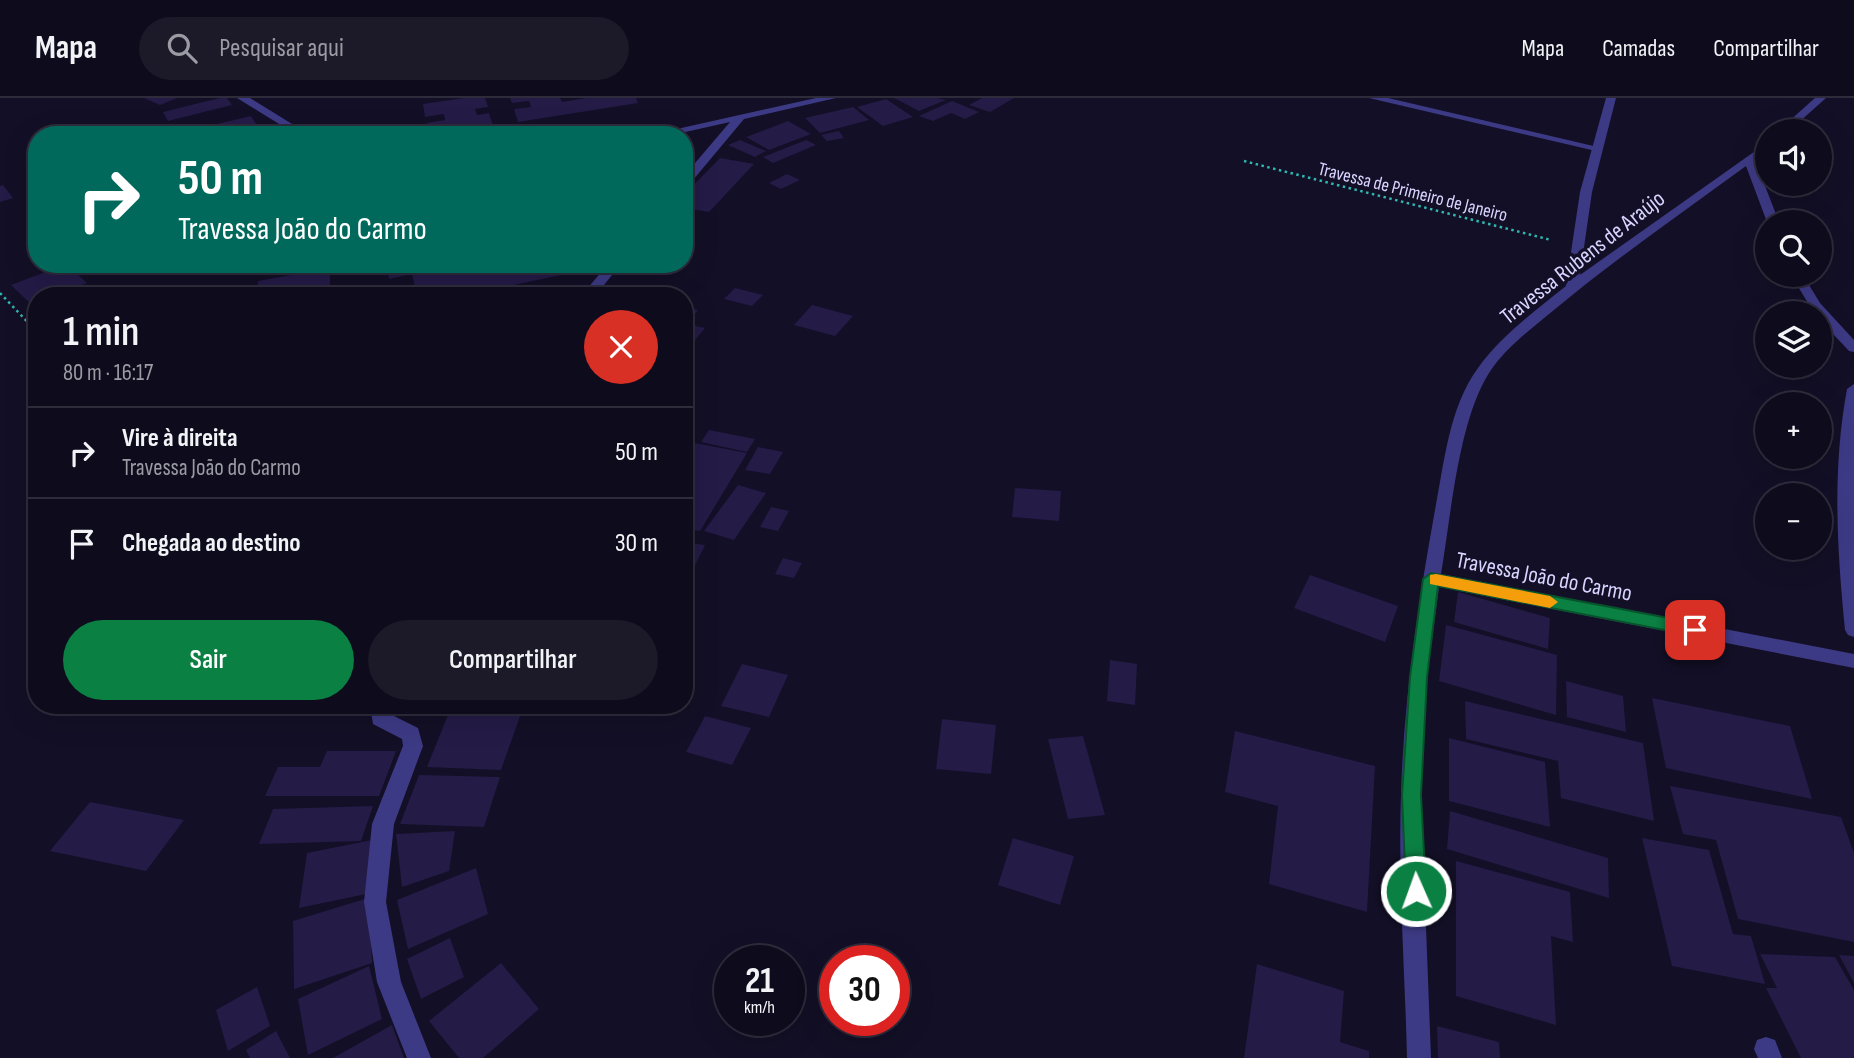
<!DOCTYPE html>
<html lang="pt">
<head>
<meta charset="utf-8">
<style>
  :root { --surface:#0e0b1c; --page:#1c1929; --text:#f1f3f6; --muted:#9b9ba3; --line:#2e2b3b; --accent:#0b8043 }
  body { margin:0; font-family:"Sofia Sans Condensed",sans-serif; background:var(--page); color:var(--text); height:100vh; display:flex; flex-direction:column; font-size:26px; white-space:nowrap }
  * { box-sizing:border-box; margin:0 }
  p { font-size:23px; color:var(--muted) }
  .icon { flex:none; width:38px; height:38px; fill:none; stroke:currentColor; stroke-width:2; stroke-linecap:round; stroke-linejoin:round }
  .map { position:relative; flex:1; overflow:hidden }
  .drawer { position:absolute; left:28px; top:189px; width:665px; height:427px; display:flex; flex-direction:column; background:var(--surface); border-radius:28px; box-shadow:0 7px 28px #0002,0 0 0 2px var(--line) }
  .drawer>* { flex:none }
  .banner { position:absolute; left:28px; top:28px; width:665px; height:147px; border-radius:28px; box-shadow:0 7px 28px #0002,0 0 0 2px var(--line); background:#00695c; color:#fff; overflow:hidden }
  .fabs { position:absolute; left:1755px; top:21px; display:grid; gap:14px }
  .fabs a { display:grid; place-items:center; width:77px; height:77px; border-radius:50%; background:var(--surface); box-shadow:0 7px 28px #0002,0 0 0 2px var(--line); font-size:35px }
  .speed { position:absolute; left:714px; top:847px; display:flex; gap:14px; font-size:35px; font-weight:700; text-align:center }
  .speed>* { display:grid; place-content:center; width:91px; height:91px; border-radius:50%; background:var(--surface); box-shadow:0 7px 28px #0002,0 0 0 2px var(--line); line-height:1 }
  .speed small { font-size:18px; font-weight:400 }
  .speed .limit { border:10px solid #d22; background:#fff; color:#111 }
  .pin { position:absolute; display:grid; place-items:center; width:60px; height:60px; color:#fff; margin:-30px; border-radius:14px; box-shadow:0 4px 10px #0006 }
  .me { position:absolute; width:77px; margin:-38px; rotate:358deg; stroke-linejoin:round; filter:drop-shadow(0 0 5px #0008) }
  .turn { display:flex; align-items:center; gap:24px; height:147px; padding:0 35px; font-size:32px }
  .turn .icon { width:91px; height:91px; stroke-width:2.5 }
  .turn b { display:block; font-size:49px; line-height:60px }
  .round { display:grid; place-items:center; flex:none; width:74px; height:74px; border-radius:37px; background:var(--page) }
  .summary { display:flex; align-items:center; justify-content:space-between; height:119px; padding:0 35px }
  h1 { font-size:42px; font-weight:600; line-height:52px }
  .action { display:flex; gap:14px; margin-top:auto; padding:14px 35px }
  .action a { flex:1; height:80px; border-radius:42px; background:var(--accent); color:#fff; font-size:28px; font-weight:600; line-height:80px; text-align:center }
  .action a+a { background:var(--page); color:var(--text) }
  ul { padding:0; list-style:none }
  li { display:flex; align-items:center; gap:21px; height:91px; padding:0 35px; border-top:2px solid var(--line) }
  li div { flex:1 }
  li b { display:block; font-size:26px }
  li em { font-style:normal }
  header { display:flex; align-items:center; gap:42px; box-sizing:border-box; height:98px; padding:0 35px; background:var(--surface); border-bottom:2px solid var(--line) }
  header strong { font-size:33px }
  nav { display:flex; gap:38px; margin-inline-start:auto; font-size:24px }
  .search { width:490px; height:63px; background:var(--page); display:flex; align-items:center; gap:18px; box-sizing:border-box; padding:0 24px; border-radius:38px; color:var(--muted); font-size:26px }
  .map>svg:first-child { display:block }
  .building { fill:#241b47 }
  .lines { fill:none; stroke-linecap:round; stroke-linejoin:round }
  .path { stroke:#2fb8b0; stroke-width:2.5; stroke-dasharray:2.5 3.5; stroke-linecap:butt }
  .service { fill:#3d3a85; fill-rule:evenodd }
  .minor { fill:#3d3a85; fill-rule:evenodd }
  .route { fill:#0b8043; stroke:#07532c; stroke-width:2 }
  .slow { fill:#f59e0b }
  .labels { text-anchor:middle; stroke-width:7; stroke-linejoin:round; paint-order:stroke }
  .far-street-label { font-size:19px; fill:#d9d4ff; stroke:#130f26 }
  .street-label { font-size:23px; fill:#d9d4ff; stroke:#130f26 }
</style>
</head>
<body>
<header>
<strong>Mapa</strong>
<div class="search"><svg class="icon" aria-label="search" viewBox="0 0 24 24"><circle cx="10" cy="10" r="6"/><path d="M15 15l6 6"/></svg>Pesquisar aqui</div>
<nav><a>Mapa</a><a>Camadas</a><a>Compartilhar</a></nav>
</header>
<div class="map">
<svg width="1854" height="960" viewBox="0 0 1854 960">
  <rect width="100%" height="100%" fill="#130f26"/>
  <!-- building -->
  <g class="building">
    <path d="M144 0H177L160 7Z"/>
    <path d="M220 0H227L232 7 168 23 163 14Z"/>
    <path d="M464 0H485L488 9 475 11 477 17 489 15 493 28 429 37 427 25 445 22 444 16 425 19 423 6Z"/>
    <path d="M510 0H560L562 4 586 0H636L638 5 518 24 514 11 531 9 529 3 512 5Z"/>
    <path d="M894 0H938L946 2 919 13Z"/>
    <path d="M982 0H1014L990 14 969 7Z"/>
    <path d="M886 1 913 19 883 28 857 9Z"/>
    <path d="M952 3 979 14 965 21 951 15 933 23 919 18Z"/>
    <path d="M853 9 869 22 820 35 805 20Z"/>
    <path d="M251 18 258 29 224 37 217 26Z"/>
    <path d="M788 23 811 36 769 52 746 39Z"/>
    <path d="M268 27 277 37H238V36Z"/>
    <path d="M839 33 844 40 827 43 821 37Z"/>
    <path d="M740 42 766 53 755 59 728 47Z"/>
    <path d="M806 42 816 47 773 65 763 59Z"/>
    <path d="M720 60 754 66 709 114 684 110V97Z"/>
    <path d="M787 76 800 82 781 91 769 85Z"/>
    <path d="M3 87 13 100 0 104V88Z"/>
    <path d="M66 166 87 185 54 198H37V205L32 207 11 187Z"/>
    <path d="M386 166H558L561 177 461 198H397L396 193 415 189 412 176 389 181Z"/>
    <path d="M330 170V192L296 198H257L258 183Z"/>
    <path d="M735 190 763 197 752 208 724 201Z"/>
    <path d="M812 207 853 218 835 238 794 227Z"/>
    <path d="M684 209 698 212 687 226 705 230 686 253Z"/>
    <path d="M709 332 755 341 747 354 701 344Z"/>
    <path d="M684 343 747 355 700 433 684 430Z"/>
    <path d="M758 349 783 354 770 376 745 372Z"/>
    <path d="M738 387 766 395 734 442 704 433Z"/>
    <path d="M1015 390 1061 393 1059 423 1012 419Z"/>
    <path d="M771 409 789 413 778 433 760 429Z"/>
    <path d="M684 444 705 447 684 489Z"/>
    <path d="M783 460 802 465 794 480 775 476Z"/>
    <path d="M1310 477 1398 508 1385 544 1294 510Z"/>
    <path d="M1458 494 1550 520 1548 551 1454 524Z"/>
    <path d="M1446 527 1557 557 1556 617 1439 583Z"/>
    <path d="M1110 562 1137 566 1135 607 1107 603Z"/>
    <path d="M742 566 788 577 769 619 721 608Z"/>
    <path d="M1566 583 1623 598 1626 634 1567 619Z"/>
    <path d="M1652 600 1790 628 1812 701 1666 670Z"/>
    <path d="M1465 603 1643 645 1654 723 1561 700 1558 663 1466 641Z"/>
    <path d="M452 607H524L501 672 427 669Z"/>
    <path d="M705 618 751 630 732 667 686 654Z"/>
    <path d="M942 621 996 627 991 676 936 671Z"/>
    <path d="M1235 633 1375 668 1367 814 1269 786 1278 708 1225 694Z"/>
    <path d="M1083 638 1105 717 1068 721 1048 641Z"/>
    <path d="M1449 640 1545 664 1550 729 1449 703Z"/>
    <path d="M327 653H396L379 698H265L278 669H320Z"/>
    <path d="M419 677 500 679 484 729 400 726Z"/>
    <path d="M1670 688 1841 719 1854 755V844L1738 821 1716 742 1683 736Z"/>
    <path d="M90 704 184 722 146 773 50 753Z"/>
    <path d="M373 708 361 743 259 746 273 711Z"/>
    <path d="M1450 713 1608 760 1609 800 1447 751Z"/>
    <path d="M455 733 449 773 402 789 396 736Z"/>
    <path d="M1013 740 1074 758 1060 807 998 787Z"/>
    <path d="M1642 740 1709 752 1733 836 1751 838 1765 886 1672 868Z"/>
    <path d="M372 742 366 796 299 810 307 755Z"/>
    <path d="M1456 763 1570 794 1573 844 1551 838 1556 927 1456 898Z"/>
    <path d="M476 770 488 816 408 851 397 802Z"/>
    <path d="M368 800 372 865 294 891 293 823Z"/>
    <path d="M450 840 464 879 421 901 407 861Z"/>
    <path d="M1760 856 1835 859 1854 892V960H1801L1766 890H1777Z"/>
    <path d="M1839 857 1854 858V885Z"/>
    <path d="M501 865 539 911 483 960H459L429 923Z"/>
    <path d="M1257 866 1344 893 1340 944 1369 953V960H1244Z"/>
    <path d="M369 868 382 921 308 957 298 901Z"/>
    <path d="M257 889 270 928 228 953 216 912Z"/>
    <path d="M392 927 404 960H333Z"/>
    <path d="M1437 928 1499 944 1500 960H1438Z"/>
    <path d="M276 933 290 960H250L246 952Z"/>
  </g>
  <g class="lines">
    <!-- path -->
    <g class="path">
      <path d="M1244 63 1551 142"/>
      <path d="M0 195 37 234"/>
    </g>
    <!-- service -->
    <path class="service" d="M1369 0H1388L1602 50 1596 53Z"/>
    <!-- minor -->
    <g class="minor">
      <path d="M237 0H250L310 37H297Z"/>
      <path d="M816 0H836L744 21 688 88 684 89V78L730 24 672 37H650Z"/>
      <path d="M1606 0H1616L1592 94 1580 177 1768 44V53L1755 62 1779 124H1767L1746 68C1682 115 1615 161 1554 212 1531 231 1505 250 1489 275 1458 324 1451 418 1441 476L1854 556V570L1439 489 1427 579 1421 697 1431 960H1407C1405 874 1398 781 1401 695 1404 600 1418 506 1435 412 1444 366 1449 309 1478 270 1501 238 1535 213 1566 188L1580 94Z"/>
      <path d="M1815 0H1826L1789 33H1778Z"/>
      <path d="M608 166H621L595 198H581Z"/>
      <path d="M1791 177H1803L1820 205 1854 242V254L1849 253 1820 222V215H1814Z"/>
      <path d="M1854 286V539L1848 537 1845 532C1837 451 1832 372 1847 291Z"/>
      <path d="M370 607H390V616L418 630 423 648 394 726 386 804 401 884 431 960H407L377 884 364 804 372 726 403 648 402 641 373 626Z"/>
      <path d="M1766 939 1775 942 1782 960H1758L1754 951 1757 942Z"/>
    </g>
  </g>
  <!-- route -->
  <path class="route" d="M1431 475 1695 525 1704 532 1695 538 1438 488 1427 579 1421 697 1426 793 1423 800 1416 803 1408 800 1406 793 1402 697 1410 579 1423 481Z"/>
  <!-- slow -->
  <path class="slow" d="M1436 476 1550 498 1558 504 1550 510 1430 486V477Z"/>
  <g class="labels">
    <!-- far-street labels -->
    <g class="far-street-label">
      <text transform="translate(1413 93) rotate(14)" y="7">Travessa de Primeiro de Janeiro</text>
    </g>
    <!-- street labels -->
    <g class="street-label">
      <text transform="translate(1582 159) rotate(-38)" y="8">Travessa Rubens de Araújo</text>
      <text transform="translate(1544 478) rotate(11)" y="8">Travessa João do Carmo</text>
    </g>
  </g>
</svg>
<div class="fabs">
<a><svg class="icon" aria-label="sound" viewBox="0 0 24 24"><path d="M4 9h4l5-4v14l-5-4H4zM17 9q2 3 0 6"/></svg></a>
<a><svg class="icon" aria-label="search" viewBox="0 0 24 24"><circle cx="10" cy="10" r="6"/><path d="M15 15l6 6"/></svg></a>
<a><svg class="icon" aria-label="layers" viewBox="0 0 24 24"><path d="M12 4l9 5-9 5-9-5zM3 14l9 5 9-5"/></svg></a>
<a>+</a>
<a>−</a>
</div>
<div class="speed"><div>21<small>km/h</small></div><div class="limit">30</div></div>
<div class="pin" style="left:1695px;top:532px;background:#d93025"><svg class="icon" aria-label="arrive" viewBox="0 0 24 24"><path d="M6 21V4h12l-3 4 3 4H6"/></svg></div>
<svg class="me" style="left:1416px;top:793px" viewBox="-20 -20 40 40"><circle r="17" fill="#0b8043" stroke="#fff" stroke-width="3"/><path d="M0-11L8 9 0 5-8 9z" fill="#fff"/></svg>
<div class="banner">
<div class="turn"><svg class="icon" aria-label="right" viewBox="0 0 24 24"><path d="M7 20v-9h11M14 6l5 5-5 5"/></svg><div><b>50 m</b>Travessa João do Carmo</div></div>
</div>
<section class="drawer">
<div class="summary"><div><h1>1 min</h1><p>80 m · 16:17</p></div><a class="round" style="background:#d93025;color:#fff"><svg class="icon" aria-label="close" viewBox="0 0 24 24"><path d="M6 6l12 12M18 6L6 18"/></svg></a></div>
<ul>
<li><svg class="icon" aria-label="right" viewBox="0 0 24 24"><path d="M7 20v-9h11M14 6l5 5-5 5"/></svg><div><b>Vire à direita</b><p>Travessa João do Carmo</p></div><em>50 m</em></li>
<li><svg class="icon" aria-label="arrive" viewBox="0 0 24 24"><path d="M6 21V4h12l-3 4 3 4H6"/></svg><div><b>Chegada ao destino</b></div><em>30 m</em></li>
</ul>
<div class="action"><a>Sair</a><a>Compartilhar</a></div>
</section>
</div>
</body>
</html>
